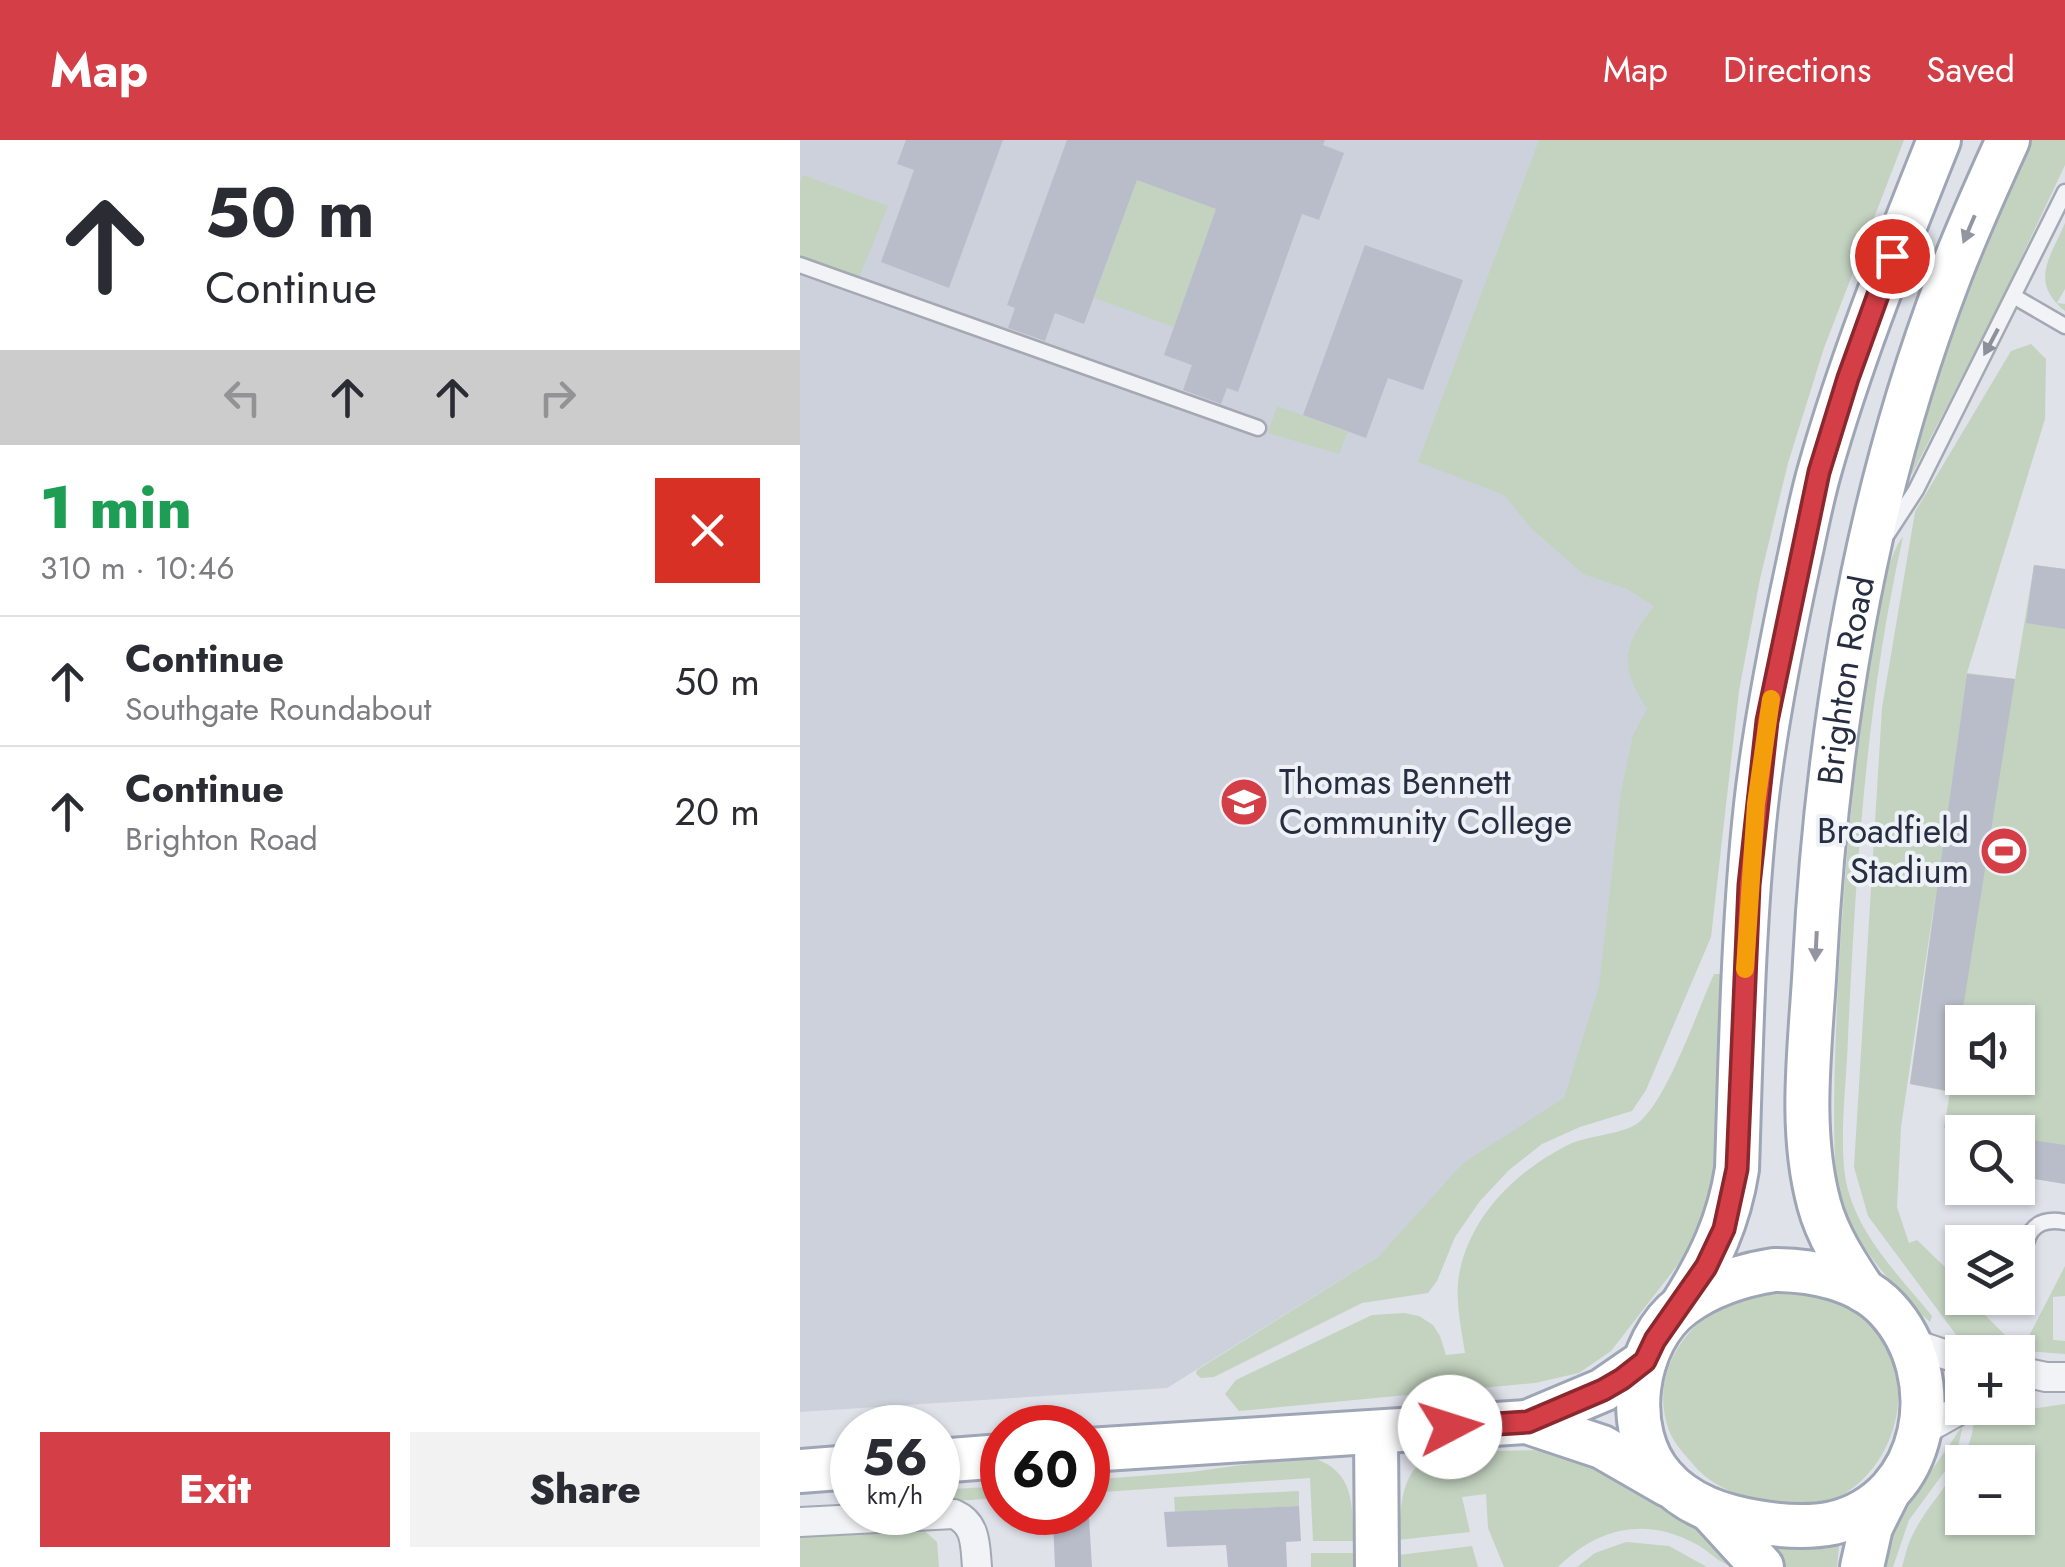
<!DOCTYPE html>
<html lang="en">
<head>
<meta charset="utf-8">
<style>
  :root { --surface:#fff; --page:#f2f2f3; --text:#2b2b33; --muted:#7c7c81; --line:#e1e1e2; --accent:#d43e47 }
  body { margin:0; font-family:Jost,sans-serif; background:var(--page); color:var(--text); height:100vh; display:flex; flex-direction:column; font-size:38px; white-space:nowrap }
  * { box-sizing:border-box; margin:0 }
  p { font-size:32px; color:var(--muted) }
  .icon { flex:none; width:55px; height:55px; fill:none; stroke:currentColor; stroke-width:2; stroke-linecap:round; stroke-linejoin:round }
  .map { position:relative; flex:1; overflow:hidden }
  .panel { display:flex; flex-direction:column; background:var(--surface); width:800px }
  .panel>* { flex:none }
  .hud { background:#fff; color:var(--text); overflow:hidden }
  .tools { position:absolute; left:1145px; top:865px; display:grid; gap:20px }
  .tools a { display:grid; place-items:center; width:90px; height:90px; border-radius:0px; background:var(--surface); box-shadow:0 2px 8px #0004; font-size:50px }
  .speed { position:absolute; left:30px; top:1265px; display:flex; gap:20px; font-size:50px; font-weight:700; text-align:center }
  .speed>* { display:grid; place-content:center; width:130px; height:130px; border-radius:50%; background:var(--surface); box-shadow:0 2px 8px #0004; line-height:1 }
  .speed small { font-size:25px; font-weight:400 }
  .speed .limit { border:15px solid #d22; background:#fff; color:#111 }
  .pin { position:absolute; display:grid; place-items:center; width:85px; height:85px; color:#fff; margin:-42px; border:5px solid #fff; border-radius:50%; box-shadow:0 2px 10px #0007 }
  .me { position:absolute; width:110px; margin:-55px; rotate:85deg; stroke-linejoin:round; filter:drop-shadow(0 0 8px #0008) }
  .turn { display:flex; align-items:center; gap:35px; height:210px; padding:0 40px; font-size:45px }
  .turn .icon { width:130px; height:130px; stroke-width:2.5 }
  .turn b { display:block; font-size:70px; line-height:85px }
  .lanes { display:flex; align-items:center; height:95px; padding:0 40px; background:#0003; justify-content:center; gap:50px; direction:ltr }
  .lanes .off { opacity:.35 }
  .round { display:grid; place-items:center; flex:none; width:105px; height:105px; border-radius:0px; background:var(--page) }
  .headline { display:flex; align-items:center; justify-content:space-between; height:170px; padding:0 40px }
  h1 { font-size:60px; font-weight:800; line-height:75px; color:#1e9e55 }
  .button { display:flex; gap:20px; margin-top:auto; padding:20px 40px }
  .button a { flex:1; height:115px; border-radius:0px; background:var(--accent); color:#fff; font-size:40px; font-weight:800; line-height:115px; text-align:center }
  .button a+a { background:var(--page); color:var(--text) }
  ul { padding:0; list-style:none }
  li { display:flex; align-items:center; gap:30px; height:130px; padding:0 40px; border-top:2px solid var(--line) }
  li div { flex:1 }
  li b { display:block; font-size:38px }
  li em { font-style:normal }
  header { display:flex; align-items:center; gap:60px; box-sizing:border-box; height:140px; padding:0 50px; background:var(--accent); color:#fff }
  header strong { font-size:48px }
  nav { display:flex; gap:55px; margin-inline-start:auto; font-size:35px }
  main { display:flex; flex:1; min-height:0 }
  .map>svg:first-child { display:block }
  .built { fill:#cdd1db }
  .green { fill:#c3d3c0; fill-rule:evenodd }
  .building { fill:#b9bdc9 }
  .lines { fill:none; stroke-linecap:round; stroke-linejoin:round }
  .service-casing { stroke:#a4a8b3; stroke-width:19 }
  .minor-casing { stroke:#a4a8b3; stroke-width:32 }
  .primary-casing { stroke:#9ea5b5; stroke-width:48 }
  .service { stroke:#f2f3f7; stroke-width:14 }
  .minor { stroke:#f2f3f7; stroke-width:28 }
  .primary { stroke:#fff; stroke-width:42 }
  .oneway { fill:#9396a0 }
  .oneway2 { fill:#8c909c }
  .route-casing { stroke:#8a282e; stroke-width:25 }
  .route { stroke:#d43e47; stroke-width:18 }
  .slow { stroke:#f59e0b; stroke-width:18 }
  .labels { text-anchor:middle; stroke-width:8; stroke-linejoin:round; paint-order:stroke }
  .street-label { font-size:35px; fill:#272e41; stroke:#eef1f6 }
  .poi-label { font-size:35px; fill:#272e41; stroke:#eef1f6; text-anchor:start }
</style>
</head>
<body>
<header>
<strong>Map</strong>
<nav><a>Map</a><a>Directions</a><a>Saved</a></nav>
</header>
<main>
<section class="panel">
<div class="hud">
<div class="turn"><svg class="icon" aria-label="ahead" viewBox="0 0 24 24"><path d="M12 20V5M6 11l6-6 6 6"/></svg><div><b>50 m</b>Continue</div></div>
<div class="lanes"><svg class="icon off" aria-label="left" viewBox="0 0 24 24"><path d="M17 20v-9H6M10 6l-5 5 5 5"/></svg><svg class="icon" aria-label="ahead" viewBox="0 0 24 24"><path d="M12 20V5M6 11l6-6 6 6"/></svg><svg class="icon" aria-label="ahead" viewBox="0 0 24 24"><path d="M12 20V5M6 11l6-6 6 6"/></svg><svg class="icon off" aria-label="right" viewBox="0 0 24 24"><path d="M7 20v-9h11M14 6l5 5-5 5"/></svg></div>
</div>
<div class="headline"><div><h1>1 min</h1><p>310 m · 10:46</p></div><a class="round" style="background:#d93025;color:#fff"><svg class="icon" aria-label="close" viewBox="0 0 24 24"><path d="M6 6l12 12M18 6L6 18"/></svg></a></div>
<ul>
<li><svg class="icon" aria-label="ahead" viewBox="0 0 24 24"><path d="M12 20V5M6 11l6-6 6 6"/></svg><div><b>Continue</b><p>Southgate Roundabout</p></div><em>50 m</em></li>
<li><svg class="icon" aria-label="ahead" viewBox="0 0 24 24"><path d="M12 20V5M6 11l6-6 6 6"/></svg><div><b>Continue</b><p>Brighton Road</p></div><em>20 m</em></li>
</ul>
<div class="button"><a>Exit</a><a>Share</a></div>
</section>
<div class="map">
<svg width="1265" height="1427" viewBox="0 0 1265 1427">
  <rect width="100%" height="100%" fill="#dfe2e9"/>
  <!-- built -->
  <path class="built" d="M0 0H1043L803 961 596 1099 579 1116 367 1248 0 1272Z"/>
  <!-- green -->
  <g class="green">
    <path d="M739 0H1104L1024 208 988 323 960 439 939 551 911 797 846 950 832 971 780 987 742 1004 709 1030 680 1061 655 1097 637 1141 628 1153 562 1163 414 1237 401 1238 396 1234 397 1230 579 1116 663 1023 764 958 799 846 821 652 833 595 847 569C818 524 823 506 854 466L827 449 783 434 731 388 704 355 618 322Z"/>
    <path d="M1224 0H1265V25L1199 165 1112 334 1106 337 1158 164Z"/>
    <path d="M3 35 88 66 59 138 0 116V43Z"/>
    <path d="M337 40 416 69 374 187 294 158Z"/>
    <path d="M1265 83V149L1257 163 1265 164V171C1229 142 1250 118 1265 83Z"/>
    <path d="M1231 204 1246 219 1245 279 1167 533 1215 539 1234 425 1265 429V1044L1218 1036V992H1162V1028L1151 1026 1155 990 1144 988 1150 952 1110 944 1136 751 1101 987 1097 1067 1109 1103 1117 1100 1146 1128 1162 1151V1158H1168L1209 1199 1228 1198 1265 1126V1156L1253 1157V1200L1265 1201V1214L1210 1210 1160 1200 1068 1076 1054 1027 1082 568 1115 372 1211 211ZM1162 882H1218V938H1162Z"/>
    <path d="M477 266 548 292 539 314 468 293Z"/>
    <path d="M1103 397C1066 561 1056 730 1048 897 1047 940 1037 1010 1048 1050 1061 1098 1100 1137 1132 1176L1130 1182C1103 1159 1050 1097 1040 1063 1019 989 1058 442 1103 397Z"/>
    <path d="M914 834H924L919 1040 890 1109 811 1211 779 1233 735 1243 439 1271 425 1254 436 1240 572 1175 604 1173 619 1176 633 1185 640 1196 646 1215 665 1213C661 1186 654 1157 660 1130 672 1074 717 1031 766 1006 786 995 822 995 838 983 867 961 898 869 914 834Z"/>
    <path d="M982 1149C998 1151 1019 1151 1034 1158 1162 1216 1081 1413 949 1359 927 1350 907 1342 892 1323 884 1314 875 1304 870 1293 846 1234 888 1175 944 1156 956 1153 969 1151 982 1149Z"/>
    <path d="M1265 1264V1427H1102C1105 1417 1107 1406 1112 1396 1131 1356 1173 1325 1174 1277ZM1162 1322H1218V1378H1162Z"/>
    <path d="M1163 1285 1156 1316 1109 1380 1093 1427H1082C1095 1375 1134 1329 1163 1285Z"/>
    <path d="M737 1310C817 1322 885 1375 944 1427 919 1427 916 1415 896 1404 845 1376 797 1388 758 1427H704L688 1388 686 1354 662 1357 670 1392 598 1400C602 1365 599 1330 635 1313Z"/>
    <path d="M506 1316C553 1327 553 1360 553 1401H513L510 1338 288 1353V1340L391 1332Z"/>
    <path d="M202 1346V1358L138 1362V1350Z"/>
    <path d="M499 1351V1366L375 1372 374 1357Z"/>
    <path d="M119 1386 137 1402 139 1427H0V1388Z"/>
    <path d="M1040 1396 1037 1427H984L964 1402Z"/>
    <path d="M826 1402 869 1406 907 1427H777L795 1413Z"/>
    <path d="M672 1406 678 1427H599V1415Z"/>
    <path d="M511 1413H554L555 1427H511Z"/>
  </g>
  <!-- building -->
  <g class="building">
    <path d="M106 0H203L149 148 81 122 114 30 97 24Z"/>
    <path d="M267 0H525L523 5 544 13 519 80 502 74 438 252 427 248 421 264 383 250 392 225 364 215 416 69 337 40 284 184 255 173 245 201 208 188 215 168 207 165Z"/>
    <path d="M565 105 663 140 623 250 588 238 566 298 503 275Z"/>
    <path d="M1234 425 1265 429V489L1226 483Z"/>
    <path d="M1167 534 1215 539 1150 951 1110 944Z"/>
    <path d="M1218 998 1265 1005V1044L1218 1036Z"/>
    <path d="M499 1366 501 1401 486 1402 487 1427H428L426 1405 367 1407 364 1372Z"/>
    <path d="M289 1378 292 1427H255L253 1380Z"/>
  </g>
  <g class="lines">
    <!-- service casing -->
    <g class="service-casing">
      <g id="service">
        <path d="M0 125 458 288"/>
        <path d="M1215 157 1265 186"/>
        <path d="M1088 393 1116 350 1265 52"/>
        <path d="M1218 1140C1225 1109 1223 1074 1265 1082"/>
        <path d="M1213 1159V1158"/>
      </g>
    </g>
    <!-- minor casing -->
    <g class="minor-casing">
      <g id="minor">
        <path d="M1111 1203 1162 1220"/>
        <path d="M1218 1231 1246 1237H1265"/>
        <path d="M1122 1291 1163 1268"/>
        <path d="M0 1382 154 1374C177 1384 175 1406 177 1427"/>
      </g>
    </g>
    <!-- primary casing -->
    <g class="primary-casing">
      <g id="primary">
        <path d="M974 1130C1013 1130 1059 1139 1087 1169 1149 1236 1129 1360 1033 1383 1009 1388 981 1386 957 1382 922 1376 887 1365 863 1337 822 1291 834 1201 883 1165 910 1145 942 1135 974 1130Z"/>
        <path id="s1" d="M1064 1151C1046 1124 1027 1095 1019 1064 998 986 1011 902 1015 822 1027 591 1065 357 1148 140 1166 92 1187 46 1208 0"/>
        <path d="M882 1165C910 1121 929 1081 937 1029 941 907 943 785 956 665 965 584 981 504 998 425 1005 393 1011 360 1020 329 1052 216 1096 108 1139 0"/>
        <path d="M727 1282 803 1250 845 1221"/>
        <path d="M576 1294 577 1427"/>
        <path d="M288 1310 727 1282 802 1307 868 1345"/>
        <path d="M138 1321 202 1316"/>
        <path d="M0 1331 52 1327"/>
        <path d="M912 1372 962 1427"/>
        <path d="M1062 1427 1071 1387 1087 1355"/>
      </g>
    </g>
    <!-- service -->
    <use href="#service" class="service"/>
    <!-- minor -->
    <use href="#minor" class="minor"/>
    <!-- primary -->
    <use href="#primary" class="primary"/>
  </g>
  <!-- one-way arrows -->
  <defs><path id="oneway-solid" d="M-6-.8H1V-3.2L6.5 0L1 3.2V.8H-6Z" transform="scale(2.5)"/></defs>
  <g class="oneway">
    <use href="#oneway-solid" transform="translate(1169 89) rotate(113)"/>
    <use href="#oneway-solid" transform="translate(1016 806) rotate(93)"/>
  </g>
  <use class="oneway2" href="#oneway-solid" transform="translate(1191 202) rotate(118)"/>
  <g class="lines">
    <!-- route casing -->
    <g class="route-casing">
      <path id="route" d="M650 1287 728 1282 803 1250 822 1239 845 1221 855 1200 906 1127 924 1089 937 1029 949 745 967 581 1019 332 1048 238 1092 116"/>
    </g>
    <!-- route -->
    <use href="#route" class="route"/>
    <!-- slow -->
    <path class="slow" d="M945 829 956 664 971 559"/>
  </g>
  <!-- icons -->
  <defs>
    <g id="school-disc" transform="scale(2.5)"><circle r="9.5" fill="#d43e47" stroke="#eef1f6"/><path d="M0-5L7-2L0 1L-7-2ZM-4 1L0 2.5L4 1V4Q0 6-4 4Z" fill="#fff"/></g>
    <g id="stadium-disc" transform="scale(2.5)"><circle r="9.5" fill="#d43e47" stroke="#eef1f6"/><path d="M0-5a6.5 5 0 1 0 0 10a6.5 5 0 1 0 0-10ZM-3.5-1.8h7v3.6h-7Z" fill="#fff"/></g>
  </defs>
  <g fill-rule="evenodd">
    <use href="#school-disc" x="444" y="662"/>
    <use href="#stadium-disc" x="1204" y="711"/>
  </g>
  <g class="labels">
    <!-- street labels -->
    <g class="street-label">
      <text dy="12" stroke="none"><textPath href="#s1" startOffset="625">Brighton Road</textPath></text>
    </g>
    <!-- poi labels -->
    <g class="poi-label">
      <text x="479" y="654">Thomas Bennett<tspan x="479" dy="40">Community College</tspan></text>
      <text x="1169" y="703" text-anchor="end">Broadfield<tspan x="1169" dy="40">Stadium</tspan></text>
    </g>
  </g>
</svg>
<div class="tools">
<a><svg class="icon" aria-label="sound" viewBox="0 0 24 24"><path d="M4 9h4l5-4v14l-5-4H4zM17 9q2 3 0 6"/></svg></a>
<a><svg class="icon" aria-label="search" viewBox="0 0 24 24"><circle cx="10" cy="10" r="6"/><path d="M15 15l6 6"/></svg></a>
<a><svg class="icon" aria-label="layers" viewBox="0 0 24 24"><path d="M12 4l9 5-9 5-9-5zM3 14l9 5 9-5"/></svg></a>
<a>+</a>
<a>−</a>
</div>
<div class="speed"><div>56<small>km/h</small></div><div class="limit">60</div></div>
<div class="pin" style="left:1092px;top:116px;background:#d93025"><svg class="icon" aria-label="arrive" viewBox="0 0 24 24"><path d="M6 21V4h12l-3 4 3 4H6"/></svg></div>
<svg class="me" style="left:650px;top:1287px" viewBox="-20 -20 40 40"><circle r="19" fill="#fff"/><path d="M0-13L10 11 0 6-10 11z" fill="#d43e47"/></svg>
</div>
</main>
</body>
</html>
